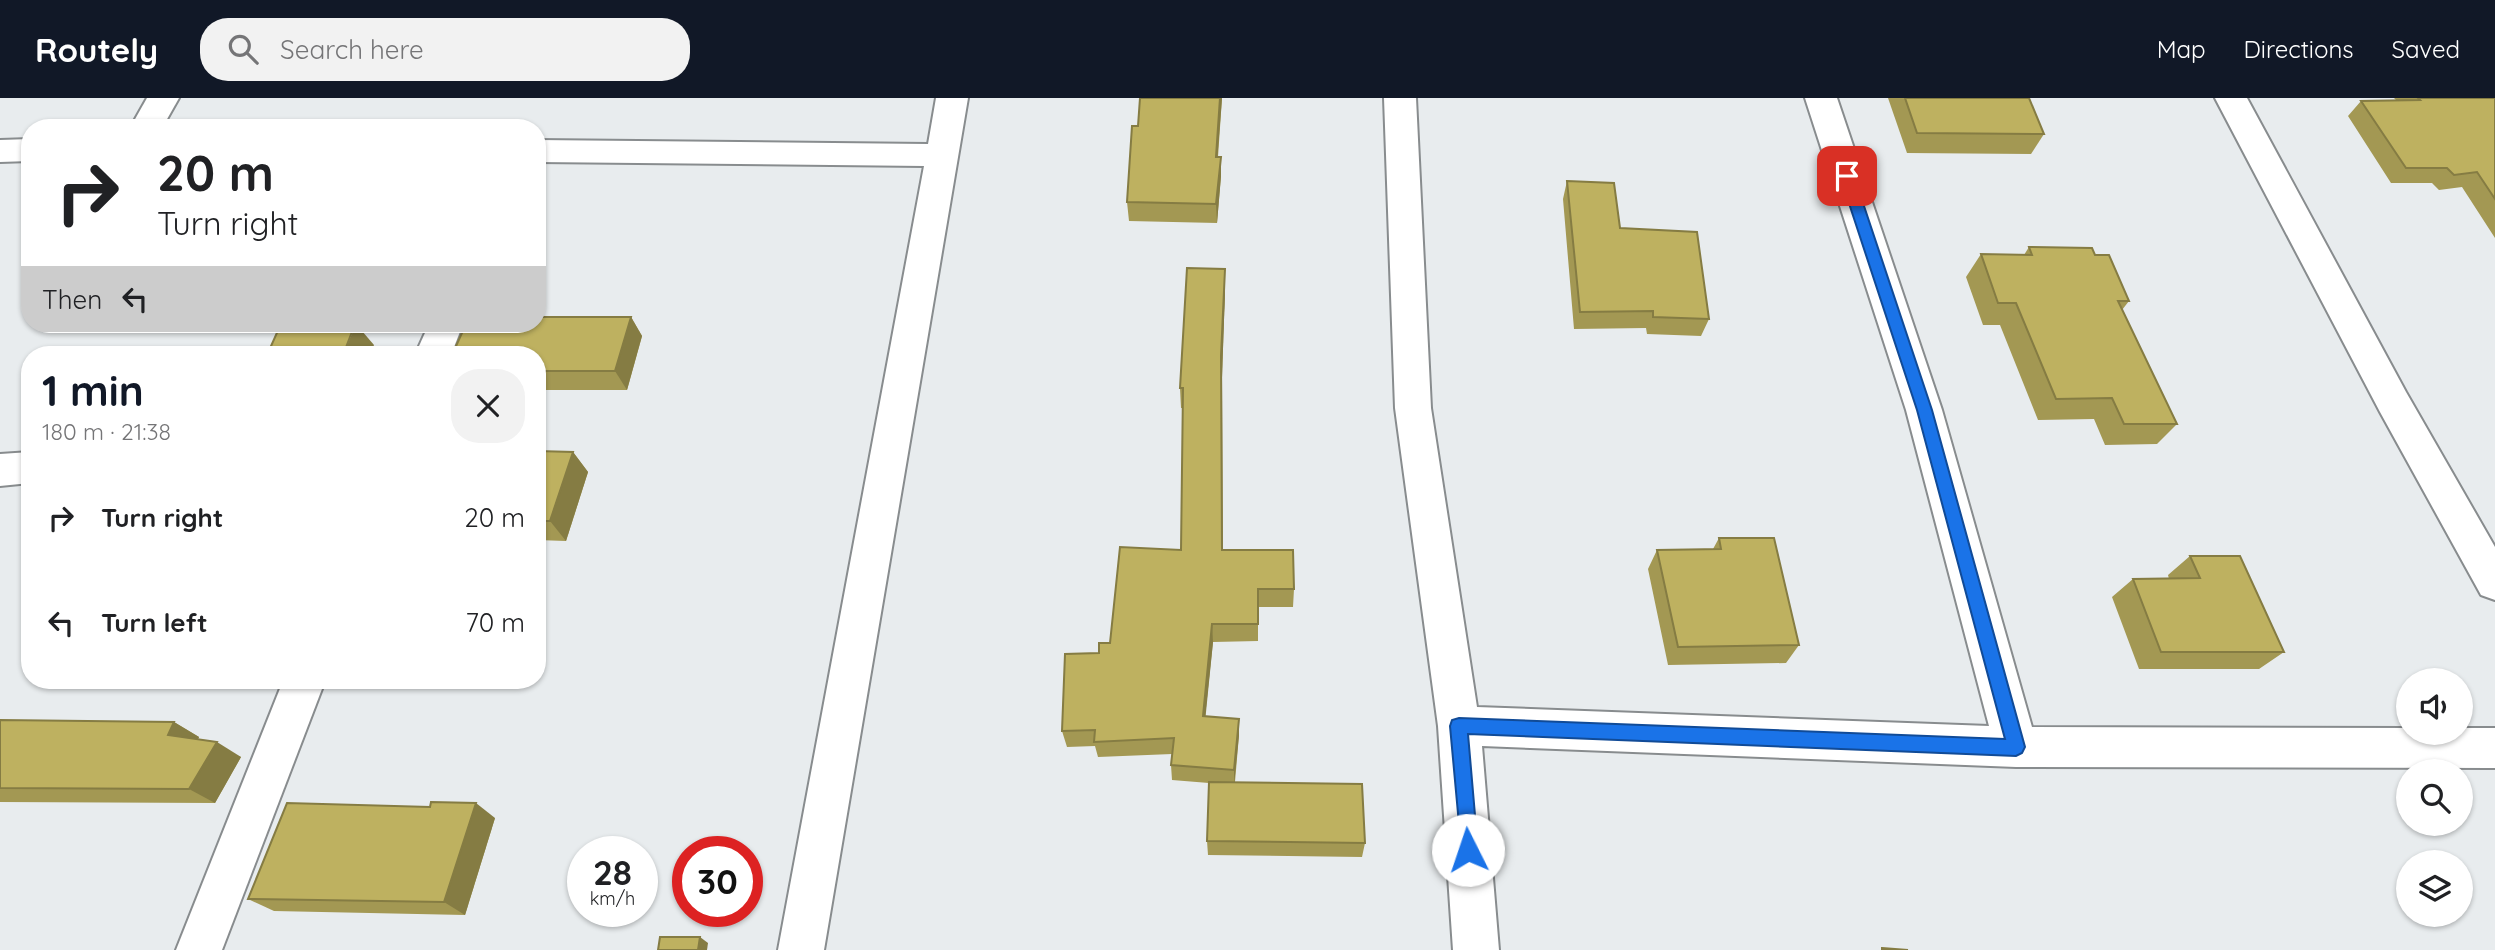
<!DOCTYPE html>
<html lang="en">
<head>
<meta charset="utf-8">
<style>
  :root { --surface:#fff; --page:#f2f2f2; --text:#202124; --muted:#757577; --accent:#111827 }
  body { margin:0; font-family:Quicksand,sans-serif; background:var(--page); color:var(--text); height:100vh; display:flex; flex-direction:column; font-size:26px; white-space:nowrap }
  * { box-sizing:border-box; margin:0 }
  p { font-size:23px; color:var(--muted) }
  .icon { flex:none; width:38px; height:38px; fill:none; stroke:currentColor; stroke-width:2; stroke-linecap:round; stroke-linejoin:round }
  .map { position:relative; flex:1; overflow:hidden }
  .side { position:absolute; left:21px; top:248px; width:525px; height:343px; display:flex; flex-direction:column; background:var(--surface); border-radius:28px; box-shadow:0 2px 5px #0004 }
  .side>* { flex:none }
  .top-card { position:absolute; left:21px; top:21px; width:525px; height:214px; border-radius:28px; box-shadow:0 2px 5px #0004; background:#fff; color:var(--text); overflow:hidden }
  .tools { position:absolute; left:2396px; top:570px; display:grid; gap:14px }
  .tools a { display:grid; place-items:center; width:77px; height:77px; border-radius:50%; background:var(--surface); box-shadow:0 2px 5px #0004; font-size:35px }
  .speed { position:absolute; left:567px; top:738px; display:flex; gap:14px; font-size:35px; font-weight:700; text-align:center }
  .speed>* { display:grid; place-content:center; width:91px; height:91px; border-radius:50%; background:var(--surface); box-shadow:0 2px 5px #0004; line-height:1 }
  .speed small { font-size:18px; font-weight:400 }
  .speed .limit { border:10px solid #d22; background:#fff; color:#111 }
  .pin { position:absolute; display:grid; place-items:center; width:60px; height:60px; color:#fff; margin:-30px; border-radius:14px; box-shadow:0 4px 10px #0006 }
  .me { position:absolute; width:77px; margin:-38px; rotate:356deg; stroke-linejoin:round; filter:drop-shadow(0 0 5px #0008) }
  .turn { display:flex; align-items:center; gap:24px; height:147px; padding:0 21px; font-size:32px }
  .turn .icon { width:91px; height:91px; stroke-width:2.5 }
  .turn b { display:block; font-size:49px; line-height:60px }
  .then { display:flex; align-items:center; height:66px; padding:0 21px; background:#0003; gap:14px; font-size:26px }
  .round { display:grid; place-items:center; flex:none; width:74px; height:74px; border-radius:28px; background:var(--page) }
  .summary { display:flex; align-items:center; justify-content:space-between; height:119px; padding:0 21px }
  h1 { font-size:42px; font-weight:700; line-height:52px; color:var(--accent) }
  ul { padding:0; list-style:none }
  li { display:flex; align-items:center; gap:21px; height:105px; padding:0 21px }
  li div { flex:1 }
  li b { display:block; font-size:26px }
  li em { font-style:normal }
  header { display:flex; align-items:center; gap:42px; box-sizing:border-box; height:98px; padding:0 35px; background:var(--accent); color:#fff }
  header strong { font-size:33px }
  nav { display:flex; gap:38px; margin-inline-start:auto; font-size:24px }
  .search { width:490px; height:63px; background:var(--page); display:flex; align-items:center; gap:18px; box-sizing:border-box; padding:0 24px; border-radius:28px; color:var(--muted); font-size:26px }
  .map>svg:first-child { display:block }
  .lines { fill:none; stroke-linecap:round; stroke-linejoin:round }
  .minor-casing { stroke:#888c8e; stroke-width:4 }
  .minor { fill:#fff; fill-rule:evenodd }
  .wall { fill:#a39853 }
  .shaded-wall { fill:#857c43 }
  .building { fill:#beb160; stroke:#857c43; stroke-width:2 }
  .route { fill:#1a73e8; stroke:#114b97; stroke-width:2 }
</style>
</head>
<body>
<header>
<strong>Routely</strong>
<div class="search"><svg class="icon" aria-label="search" viewBox="0 0 24 24"><circle cx="10" cy="10" r="6"/><path d="M15 15l6 6"/></svg>Search here</div>
<nav><a>Map</a><a>Directions</a><a>Saved</a></nav>
</header>
<div class="map">
<svg width="2495" height="852" viewBox="0 0 2495 852">
  <rect width="100%" height="100%" fill="#e8ecee"/>
  <g class="lines">
    <!-- minor casing -->
    <g class="minor-casing">
      <g id="minor">
        <path d="M147 0H179L162 30H130Z"/>
        <path d="M936 0H968L824 852H778L924 68 537 64V42L928 46Z"/>
        <path d="M1384 0H1416L1431 310 1477 609 1989 628 1906 312 1805 0H1837L1942 312 2032 629 2408 630V635H2460V630H2495V670L2016 669 1482 648 1499 852H1453L1438 628 1395 310Z"/>
        <path d="M2215 0H2247L2406 294 2495 449V502L2481 497 2380 314Z"/>
        <path d="M30 41V63L0 64V42Z"/>
        <path d="M429 226H463L451 257H415Z"/>
        <path d="M30 354V385L0 388V356Z"/>
        <path d="M283 583H325L222 852H176Z"/>
      </g>
    </g>
    <!-- minor -->
    <use href="#minor" class="minor"/>
  </g>
  <!-- wall -->
  <g class="wall">
    <path d="M1140 0H1222L1218 59H1221V78L1217 125 1129 123 1127 104 1138 28Z"/>
    <path d="M1888 0H2029L2044 36 2031 56 1907 55Z"/>
    <path d="M2394 0H2495V140L2462 89 2439 92 2432 85H2391L2348 18 2361 3 2396 2Z"/>
    <path d="M1567 83 1620 130 1709 221 1701 238 1647 236 1646 230 1574 231 1563 101Z"/>
    <path d="M2029 149 2095 157 2129 203 2122 212 2177 326 2157 346 2105 347 2094 321 2038 322 2000 227H1983L1966 179 1981 156 2024 157Z"/>
    <path d="M1225 193 1222 279 1223 452 1294 491 1293 509H1258V543L1213 544 1205 619 1239 637 1235 684 1365 745 1362 759 1208 757 1207 743 1209 685 1172 682 1171 667 1172 656 1098 659 1095 648 1067 649 1062 633 1099 555 1110 545 1181 452 1183 310H1181L1180 290Z"/>
    <path d="M631 219 642 238 627 292H537V257Z"/>
    <path d="M537 353 573 354 588 374 566 443 537 442Z"/>
    <path d="M1719 440 1799 547 1786 565 1668 567 1648 471 1657 452 1713 451Z"/>
    <path d="M2190 458 2284 554 2259 571H2139L2112 499 2133 481H2169L2168 477Z"/>
    <path d="M0 622 174 624 199 639 198 641 241 659 215 705 0 704Z"/>
    <path d="M495 720 465 817 274 813 248 801Z"/>
  </g>
  <!-- shaded-wall -->
  <g class="shaded-wall">
    <path d="M1220 0H1222L1216 78V59Z"/>
    <path d="M1221 59V78L1217 125 1216 106Z"/>
    <path d="M1225 171V193L1222 279 1221 258Z"/>
    <path d="M631 219 642 238 627 292 615 273Z"/>
    <path d="M356 226 374 247 370 257H343Z"/>
    <path d="M573 354 588 374 566 443 550 423Z"/>
    <path d="M1212 526 1213 544 1204 634 1203 618Z"/>
    <path d="M1239 621V637L1234 687V672Z"/>
    <path d="M174 624 199 639 193 652 168 637Z"/>
    <path d="M217 644 241 659 215 705 189 691Z"/>
    <path d="M476 705 495 720 465 817 444 804Z"/>
    <path d="M700 839 708 845 707 852H698Z"/>
  </g>
  <!-- building -->
  <g class="building">
    <path d="M1140 0H1220L1216 59H1221L1216 106 1127 104 1132 28H1138Z"/>
    <path d="M1905 0H2029L2044 36 1917 35Z"/>
    <path d="M2418 0H2495V101L2477 74 2454 77 2447 70H2406L2361 3 2420 2Z"/>
    <path d="M1567 83 1614 85 1620 130 1697 134 1709 221 1653 219V213L1580 214Z"/>
    <path d="M2029 149 2092 150 2095 157H2109L2129 203H2118L2177 326H2124L2112 300 2056 301 2016 205H1998L1981 156 2032 157Z"/>
    <path d="M1187 170 1225 171 1221 258 1222 452H1293L1294 491H1258V526H1212L1203 618 1239 621 1234 672 1171 667 1174 640 1094 644 1095 632 1062 633 1065 556 1099 555V545H1110L1120 449 1181 452 1183 290H1180Z"/>
    <path d="M537 219H631L615 273H537V257H452L466 226H537Z"/>
    <path d="M355 226 343 257H267L280 228Z"/>
    <path d="M537 353 573 354 550 423H537Z"/>
    <path d="M1719 440H1774L1799 547 1678 549 1657 452 1721 451Z"/>
    <path d="M2190 458H2240L2284 554H2161L2133 481 2200 480Z"/>
    <path d="M0 622 174 624 168 637 217 644 189 691 0 690Z"/>
    <path d="M1209 684 1362 686 1365 745 1207 743Z"/>
    <path d="M431 704 476 705 444 804 248 801 287 705 430 709Z"/>
    <path d="M660 839H700L698 852H658Z"/>
    <path d="M1882 850 1908 852H1882Z"/>
  </g>
  <!-- route -->
  <path class="route" d="M1847 73 1854 78 1932 312 2025 649 2022 655 2016 658 1468 636 1478 752 1475 759 1468 761 1462 759 1450 628 1452 622 1459 620 2005 641 1917 312 1840 78Z"/>
</svg>
<div class="tools">
<a><svg class="icon" aria-label="sound" viewBox="0 0 24 24"><path d="M4 9h4l5-4v14l-5-4H4zM17 9q2 3 0 6"/></svg></a>
<a><svg class="icon" aria-label="search" viewBox="0 0 24 24"><circle cx="10" cy="10" r="6"/><path d="M15 15l6 6"/></svg></a>
<a><svg class="icon" aria-label="layers" viewBox="0 0 24 24"><path d="M12 4l9 5-9 5-9-5zM3 14l9 5 9-5"/></svg></a>
</div>
<div class="speed"><div>28<small>km/h</small></div><div class="limit">30</div></div>
<div class="pin" style="left:1847px;top:78px;background:#d93025"><svg class="icon" aria-label="arrive" viewBox="0 0 24 24"><path d="M6 21V4h12l-3 4 3 4H6"/></svg></div>
<svg class="me" style="left:1468px;top:752px" viewBox="-20 -20 40 40"><circle r="19" fill="#fff"/><path d="M0-13L10 11 0 6-10 11z" fill="#1a73e8"/></svg>
<div class="top-card">
<div class="turn"><svg class="icon" aria-label="right" viewBox="0 0 24 24"><path d="M7 20v-9h11M14 6l5 5-5 5"/></svg><div><b>20 m</b>Turn right</div></div>
<div class="then">Then<svg class="icon" aria-label="left" viewBox="0 0 24 24"><path d="M17 20v-9H6M10 6l-5 5 5 5"/></svg></div>
</div>
<section class="side">
<div class="summary"><div><h1>1 min</h1><p>180 m · 21:38</p></div><a class="round"><svg class="icon" aria-label="close" viewBox="0 0 24 24"><path d="M6 6l12 12M18 6L6 18"/></svg></a></div>
<ul>
<li><svg class="icon" aria-label="right" viewBox="0 0 24 24"><path d="M7 20v-9h11M14 6l5 5-5 5"/></svg><div><b>Turn right</b></div><em>20 m</em></li>
<li><svg class="icon" aria-label="left" viewBox="0 0 24 24"><path d="M17 20v-9H6M10 6l-5 5 5 5"/></svg><div><b>Turn left</b></div><em>70 m</em></li>
</ul>
</section>
</div>
</body>
</html>
